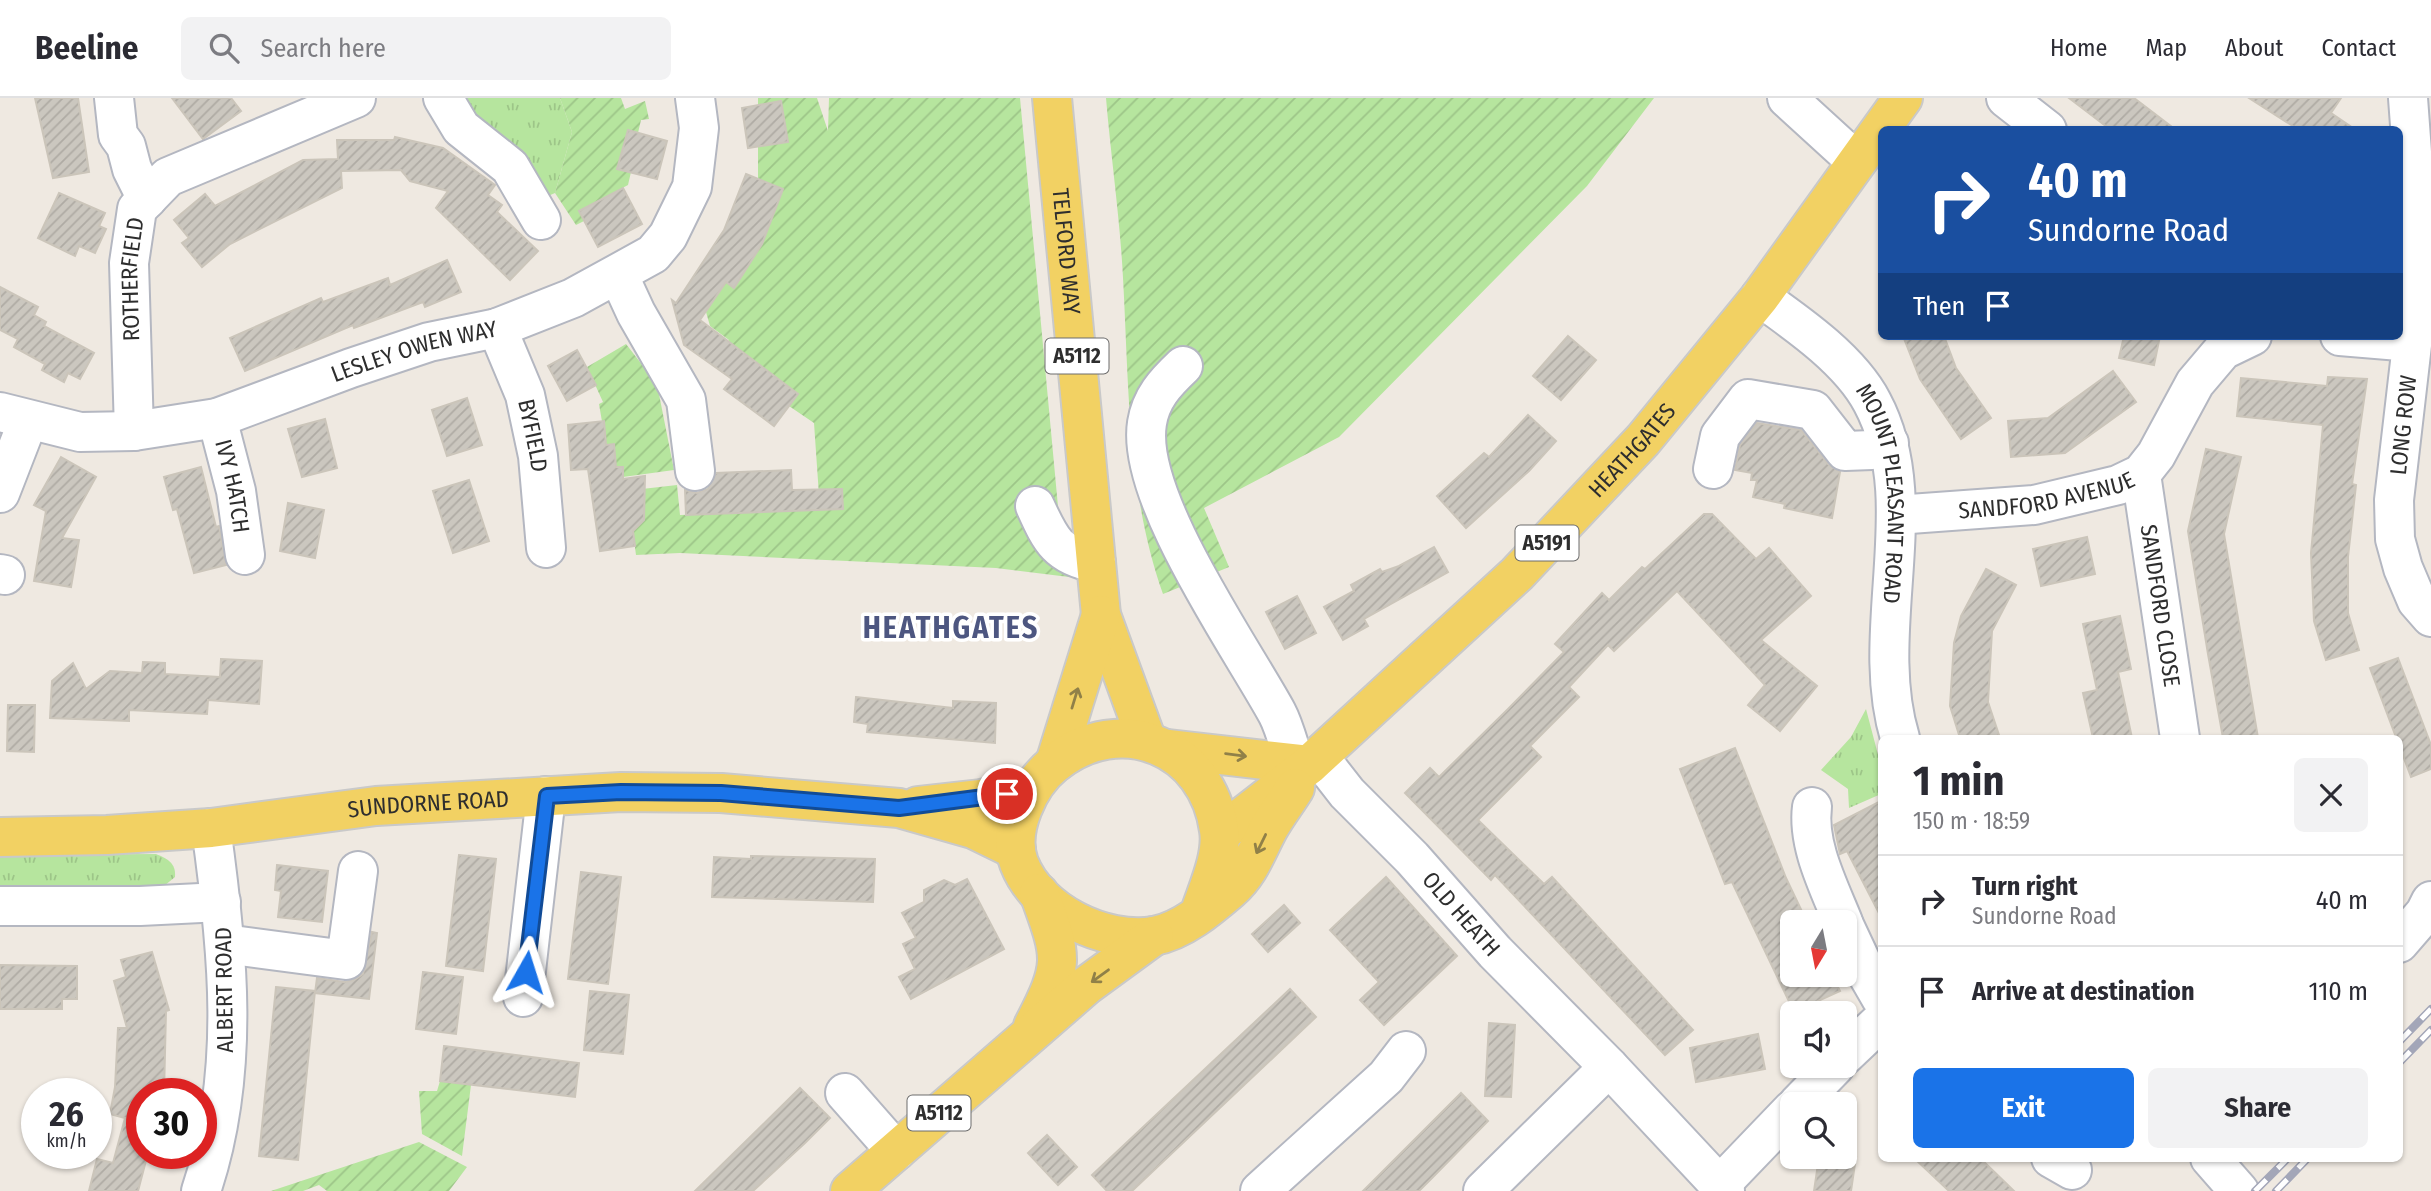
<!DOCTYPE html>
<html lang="en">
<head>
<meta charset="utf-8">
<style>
  :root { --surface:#fff; --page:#f2f2f3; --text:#2b2b33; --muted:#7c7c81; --line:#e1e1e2; --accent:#1a73e8 }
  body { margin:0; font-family:"Fira Sans Condensed",sans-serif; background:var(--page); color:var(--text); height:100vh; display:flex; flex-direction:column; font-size:26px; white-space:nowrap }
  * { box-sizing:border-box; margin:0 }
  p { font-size:23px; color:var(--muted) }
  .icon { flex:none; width:38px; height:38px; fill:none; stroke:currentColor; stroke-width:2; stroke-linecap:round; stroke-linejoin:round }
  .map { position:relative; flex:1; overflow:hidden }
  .details { position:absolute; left:1878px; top:637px; width:525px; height:427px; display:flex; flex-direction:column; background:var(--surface); border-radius:10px; box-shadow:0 2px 5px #0004 }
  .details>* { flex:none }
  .top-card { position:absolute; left:1878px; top:28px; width:525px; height:214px; border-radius:10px; box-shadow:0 2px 5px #0004; background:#1a4fa0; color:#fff; overflow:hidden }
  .needle { width:46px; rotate:190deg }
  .controls { position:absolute; left:1780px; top:812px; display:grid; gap:14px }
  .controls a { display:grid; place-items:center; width:77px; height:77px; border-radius:10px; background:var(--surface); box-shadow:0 2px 5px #0004; font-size:35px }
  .speed { position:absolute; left:21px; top:980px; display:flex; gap:14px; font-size:35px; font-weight:700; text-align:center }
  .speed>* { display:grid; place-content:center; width:91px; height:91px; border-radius:50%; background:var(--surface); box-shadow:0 2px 5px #0004; line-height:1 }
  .speed small { font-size:18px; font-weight:400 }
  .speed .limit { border:10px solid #d22; background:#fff; color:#111 }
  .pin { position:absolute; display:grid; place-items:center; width:60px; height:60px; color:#fff; margin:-30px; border:4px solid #fff; border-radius:50%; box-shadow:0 2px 7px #0007 }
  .me { position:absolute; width:77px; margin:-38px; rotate:6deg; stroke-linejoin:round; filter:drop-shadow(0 0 5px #0008) }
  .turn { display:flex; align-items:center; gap:24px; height:147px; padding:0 35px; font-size:32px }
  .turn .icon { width:91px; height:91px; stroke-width:2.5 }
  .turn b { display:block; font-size:49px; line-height:60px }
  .then { display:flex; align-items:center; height:66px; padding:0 35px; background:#0003; gap:14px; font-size:26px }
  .round { display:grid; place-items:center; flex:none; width:74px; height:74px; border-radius:10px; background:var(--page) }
  .headline { display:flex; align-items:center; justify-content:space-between; height:119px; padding:0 35px }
  h1 { font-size:42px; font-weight:700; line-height:52px }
  .button { display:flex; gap:14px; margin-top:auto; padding:14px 35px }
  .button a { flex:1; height:80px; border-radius:10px; background:var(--accent); color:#fff; font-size:28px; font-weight:700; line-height:80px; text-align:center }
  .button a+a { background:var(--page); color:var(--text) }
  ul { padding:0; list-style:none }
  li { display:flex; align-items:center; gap:21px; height:91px; padding:0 35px; border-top:2px solid var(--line) }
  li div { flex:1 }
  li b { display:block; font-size:26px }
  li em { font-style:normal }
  header { display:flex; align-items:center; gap:42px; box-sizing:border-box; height:98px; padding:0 35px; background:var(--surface); border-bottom:2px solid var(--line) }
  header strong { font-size:33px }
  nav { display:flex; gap:38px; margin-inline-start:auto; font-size:24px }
  .search { width:490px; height:63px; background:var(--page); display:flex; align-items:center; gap:18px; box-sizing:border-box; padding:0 24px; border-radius:10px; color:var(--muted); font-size:26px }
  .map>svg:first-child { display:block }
  .grass { fill:url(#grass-tufts) }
  .garden { fill:url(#garden-furrows) }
  .building { fill:url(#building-hatch); stroke:#cbc5ba; stroke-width:2 }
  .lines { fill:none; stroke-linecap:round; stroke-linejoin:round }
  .minor-casing { stroke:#b4b7c1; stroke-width:42 }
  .major-casing { stroke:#c9c9c9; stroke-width:42 }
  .minor { stroke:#fff; stroke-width:38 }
  .major { stroke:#f2d163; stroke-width:38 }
  .rail-casing { stroke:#a3a6b8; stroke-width:8 }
  .rail { stroke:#fff; stroke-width:5; stroke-dasharray:16; stroke-linecap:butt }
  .oneway { stroke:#908048 }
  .route-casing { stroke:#114b97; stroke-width:18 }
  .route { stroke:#1a73e8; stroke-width:12 }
  .labels { text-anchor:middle; stroke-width:7; stroke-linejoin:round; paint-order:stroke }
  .shield { fill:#fff; stroke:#6d6d6d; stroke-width:2 }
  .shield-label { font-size:21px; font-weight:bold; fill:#2e2e2e }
  .street-label { font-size:23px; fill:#2e2e2e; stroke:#fff }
  .district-label { font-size:30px; font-weight:bold; letter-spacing:2px; fill:#4d5680; stroke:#fff }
</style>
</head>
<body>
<header>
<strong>Beeline</strong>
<div class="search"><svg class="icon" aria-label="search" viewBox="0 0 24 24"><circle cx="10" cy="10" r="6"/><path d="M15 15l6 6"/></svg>Search here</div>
<nav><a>Home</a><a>Map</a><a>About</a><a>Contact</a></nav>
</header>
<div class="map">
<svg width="2431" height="1093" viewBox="0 0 2431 1093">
  <defs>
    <pattern id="grass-tufts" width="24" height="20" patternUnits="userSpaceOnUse" patternTransform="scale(1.75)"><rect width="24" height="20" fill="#b6e59e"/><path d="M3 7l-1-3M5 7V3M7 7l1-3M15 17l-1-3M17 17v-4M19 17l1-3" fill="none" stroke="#9dc588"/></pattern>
    <pattern id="garden-furrows" width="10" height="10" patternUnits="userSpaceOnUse" patternTransform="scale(1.75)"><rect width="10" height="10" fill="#b6e59e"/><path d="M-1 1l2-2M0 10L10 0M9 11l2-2" fill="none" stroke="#9dc588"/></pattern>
    <pattern id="building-hatch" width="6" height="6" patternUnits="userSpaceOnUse" patternTransform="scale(1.75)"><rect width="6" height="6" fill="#cbc7bf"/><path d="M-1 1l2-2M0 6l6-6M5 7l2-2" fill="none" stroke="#afaba4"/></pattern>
  </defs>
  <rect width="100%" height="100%" fill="#efe9e1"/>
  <!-- grass -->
  <g class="grass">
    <path d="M459 0H560L572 34 555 95 548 98Z"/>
    <path d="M1866 611 1881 668V696L1849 710 1848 691 1821 672 1851 639Z"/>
    <path d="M156 756C168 761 176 765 175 779L153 797 0 796V757Z"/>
  </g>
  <!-- garden -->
  <g class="garden">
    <path d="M560 0H621L625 11 645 3 649 21 641 22 638 35 628 33 618 70 631 74 628 87 580 113 584 123 576 127 555 95 572 34Z"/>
    <path d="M758 0H817L828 33 829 0H1020L1060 430 1069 479 996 470 680 455 636 457 632 427 642 391 677 387 680 417 820 412 814 325 789 308 798 296 724 249 729 242 710 228 706 214 726 184 734 189 756 156 783 91 758 81Z"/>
    <path d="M1106 0H1654L1587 88 1339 339 1204 410 1229 469 1163 496C1127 395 1129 287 1123 180 1120 120 1111 60 1106 0Z"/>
    <path d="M626 246 657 286 674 372 623 379V369H616L614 347H606L599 306 603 304 587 269Z"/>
    <path d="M440 983 471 987 462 1058 422 1036 419 993H437Z"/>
    <path d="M419 1044 467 1069 449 1093H327L319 1087 303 1093H271Z"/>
  </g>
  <!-- building -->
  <g class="building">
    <path d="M35 0H78L89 74 53 80Z"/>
    <path d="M172 0H231L241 13 203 41Z"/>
    <path d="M2069 0H2134L2176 32H2111Z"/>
    <path d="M2249 0H2341L2331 15 2356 32H2299Z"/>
    <path d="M781 3 788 44 748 50 742 10Z"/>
    <path d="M628 32 667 43 657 81 617 71Z"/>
    <path d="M395 39 443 50 495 87 488 97 502 107 497 114 538 153 510 182 436 110 448 93 410 83 401 72 341 73 342 90 230 146 202 169 182 145 189 140 174 122 205 96 215 108 303 62 338 61 337 42H394Z"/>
    <path d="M746 76 783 91 762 146 734 190 726 184 700 222 798 296 774 328 724 291 732 281 684 247 672 202 676 205 724 132Z"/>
    <path d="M623 90 642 126 598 149 579 113Z"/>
    <path d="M59 95 105 115 99 128 106 131 95 155 79 148 75 158 38 140Z"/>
    <path d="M447 162 461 194 425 209 423 204 354 230 353 227 245 273 230 240 321 200 323 204 388 180 390 187Z"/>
    <path d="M0 189 38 209 34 217 46 224 44 228 94 255 80 281 68 275 64 284 42 272 45 266 14 249 18 241 0 232Z"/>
    <path d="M1568 238 1596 262 1561 302 1533 278Z"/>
    <path d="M1903 238H1944L1956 270 1991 320 1961 341 1920 281Z"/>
    <path d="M2124 238H2160L2154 267 2119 260Z"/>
    <path d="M577 252 596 287 567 303 548 268Z"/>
    <path d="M2113 273 2136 304 2065 355 2011 359 2008 323 2048 320Z"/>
    <path d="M2328 279 2367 281 2352 386 2356 387 2348 459V515L2359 552 2326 562 2314 523 2311 455 2323 327 2237 318 2241 280 2327 288Z"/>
    <path d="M467 300 482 347 447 358 432 312Z"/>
    <path d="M1528 317 1556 343 1529 373 1466 430 1437 398 1484 355 1489 359Z"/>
    <path d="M325 321 337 370 302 379 288 331Z"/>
    <path d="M604 323 606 347 614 346 616 369H623V381L645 378 644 422 633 433 635 448 600 453 588 371 571 372 568 327Z"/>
    <path d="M1757 325 1801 332 1828 366 1840 374 1832 420 1784 410 1785 406 1753 399 1757 382H1751L1752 375 1735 372 1740 347Z"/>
    <path d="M2206 351 2241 359 2224 436 2258 640H2223L2208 556 2188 433Z"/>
    <path d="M61 359 96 379 62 440 79 442 71 489 34 483 46 413 34 407Z"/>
    <path d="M201 369 216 429 219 428 226 467 194 475 177 411 173 412 164 379Z"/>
    <path d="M791 372 792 392 842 391 843 411 686 417 685 392 697 395 708 391 716 375Z"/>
    <path d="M469 382 489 443 453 455 433 393Z"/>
    <path d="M288 405 324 412 315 460 280 453Z"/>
    <path d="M1704 416H1712L1756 461 1769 450 1811 498 1761 542 1817 588 1780 633 1748 607 1765 587 1677 493 1614 553 1608 547 1569 589 1579 599 1530 648 1541 659 1478 722 1544 786 1552 779 1693 932 1665 957 1495 777 1491 782 1405 695 1430 670 1439 679 1508 611 1564 554 1555 546 1602 495 1609 502 1642 469 1645 471Z"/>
    <path d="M2087 439 2095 476 2041 488 2033 451Z"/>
    <path d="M1434 449 1448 474 1364 521 1368 528 1343 542 1324 509 1354 493 1351 487 1380 471 1382 474 1399 468Z"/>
    <path d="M1986 471 2016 487 1992 533 1988 604 2000 640H1960L1950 608 1954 545 1961 518Z"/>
    <path d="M1297 498 1316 535 1285 551 1266 514Z"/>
    <path d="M2120 518 2131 571 2118 574 2132 640H2093L2083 595 2097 592 2083 526Z"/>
    <path d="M2398 560 2431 647V671L2411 679 2370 570Z"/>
    <path d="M221 561 262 563 259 606 208 602 207 616 129 612V623L50 620 52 583 73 565 86 591 110 573 142 575 143 564 165 565V576L220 579Z"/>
    <path d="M856 599 953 610V603L996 605 995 645 867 634 868 626 854 624Z"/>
    <path d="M8 607H35L34 654 7 653Z"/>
    <path d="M1735 650 1786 780 1807 824H1792V877H1832L1840 893 1794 914 1732 784 1725 786 1680 671Z"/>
    <path d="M1881 703V819L1847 753 1840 756 1834 727Z"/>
    <path d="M459 757 496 761 483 873 446 868Z"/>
    <path d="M751 758 875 761 873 804 712 799 714 759 751 761Z"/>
    <path d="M277 767 328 773 322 824 278 819 281 793 275 792Z"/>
    <path d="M581 774 621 779 608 886 568 881Z"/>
    <path d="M1386 779 1457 858 1384 927 1360 902 1379 884 1330 832Z"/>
    <path d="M967 781 1004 851 911 901 899 879 915 871 903 846 916 840 902 815 924 804V792L944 782 955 787Z"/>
    <path d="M1284 807 1300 825 1268 854 1252 836Z"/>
    <path d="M372 834 377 835 369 901 315 895 317 880 344 884 354 882 363 876Z"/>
    <path d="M152 854 169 912 166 913 164 996H142V1055H148L138 1093H89L97 1061 113 1065 125 1020 110 1016 115 989 118 930H127L114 883 126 879 121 862Z"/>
    <path d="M0 867 77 868V901H62V911H0Z"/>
    <path d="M423 874 463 879 456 936 416 931Z"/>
    <path d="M276 889 315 893 298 1062 259 1058Z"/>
    <path d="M1290 891 1316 919 1132 1093H1107L1092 1077Z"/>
    <path d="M590 893 629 897 623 956 584 952Z"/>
    <path d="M1489 925 1515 927 1511 999 1485 998Z"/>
    <path d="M1758 936 1765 971 1696 984 1690 950Z"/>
    <path d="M444 948 579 965 575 999 440 983Z"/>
    <path d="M800 990 830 1020 805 1045 753 1093H695Z"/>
    <path d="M1461 995 1488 1023 1433 1079 1419 1093H1363Z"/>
    <path d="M1047 1037 1077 1069 1058 1087 1028 1055Z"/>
    <path d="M1819 1059H1856L1851 1093H1814Z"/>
    <path d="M1914 1060H1980L2014 1093H1949Z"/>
  </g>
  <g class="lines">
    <!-- minor casing -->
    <g class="minor-casing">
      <g id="minor">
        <path d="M114 0 118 37 126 48 132 71 147 101"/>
        <path d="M443 0 461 30 510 69 541 122"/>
        <path d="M1787 0 1856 63"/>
        <path d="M2006 0 2047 32"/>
        <path d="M2408 0 2415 95 2413 238 2394 402 2395 441 2403 470 2417 503 2431 519"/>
        <path d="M618 176 636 215 686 302 695 373"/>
        <path id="s1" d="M1760 199C1798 226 1850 262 1872 304 1926 404 1867 532 1900 640"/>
        <path id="s2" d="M497 230 525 297 538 358 546 450"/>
        <path d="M2340 238 2412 244"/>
        <path d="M1183 268C1165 285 1151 300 1147 325 1135 399 1241 549 1277 615 1285 630 1289 649 1295 666"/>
        <path id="s3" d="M0 314 80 334 134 333 217 320 351 270 429 244 497 230 573 200 653 156 668 138 692 89 699 30 695 0"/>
        <path id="s4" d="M217 320 236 393 245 457"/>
        <path id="s5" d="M134 333 129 165 137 111 168 79 356 0"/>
        <path d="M1713 371 1720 338 1748 301 1813 312 1845 353 1872 352 1889 345"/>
        <path id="s6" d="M2141 376 2180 640"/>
        <path d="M0 395 28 323"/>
        <path d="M1035 408C1050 441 1057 458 1096 465"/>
        <path id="s7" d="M1896 417 2034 407 2118 387 2141 376 2156 357 2195 285 2223 252 2252 238"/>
        <path d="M0 476 5 477"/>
        <path id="s8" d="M1319 659 1347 695 1412 760 1495 854 1609 969 1725 1093"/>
        <path d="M1812 709C1807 747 1829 789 1843 824"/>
        <path d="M0 808H140L221 804"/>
        <path d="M1844 827 1866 874 1881 900"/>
        <path d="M2399 845 2425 815 2431 803"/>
        <path d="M225 846 346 862 358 773"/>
        <path d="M523 899 546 698"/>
        <path d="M1844 958 1881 923"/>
        <path d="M845 995 896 1053"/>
        <path d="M1798 1006 1835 968"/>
        <path d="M2051 1060 2072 1072"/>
        <path d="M2210 1060 2239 1093"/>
        <path d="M1720 1087 1792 1012"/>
        <path d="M201 1093C241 975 228 851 211 730"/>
        <path d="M1260 1093 1386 979 1406 953"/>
        <path d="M1483 1093 1609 969"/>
      </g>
    </g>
    <!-- major casing -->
    <g class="major-casing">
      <g id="major">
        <path id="s9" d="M1052 0 1101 517 1147 643"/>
        <path d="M1168 651 1309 667"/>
        <path d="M1055 665 1101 517"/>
        <path d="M918 708 981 701 1032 690"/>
        <path id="s10" d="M1220 736 1309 667 1517 476 1643 342 1760 199 1903 0"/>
        <path id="s11" d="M0 739 107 737 211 730 376 708 621 694 721 695 899 710 973 731 1016 752"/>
        <path d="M1200 814C1208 790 1223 758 1219 732 1208 649 1121 612 1054 666 1029 686 1007 732 1019 765 1038 814 1104 846 1154 838 1182 833 1209 810 1230 792 1250 775 1257 752 1269 730 1277 716 1287 703 1295 690"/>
        <path d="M1033 928C1066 865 1062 859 1039 795"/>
        <path d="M850 1093 1087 887 1154 838"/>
      </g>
    </g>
    <!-- minor -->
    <use href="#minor" class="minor"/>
    <!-- major -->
    <use href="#major" class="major"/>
    <!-- rail casing -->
    <g class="rail-casing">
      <g id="rail">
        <path d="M2399 944 2431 911"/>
        <path d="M2399 965 2431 932"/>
        <path d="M2255 1093 2288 1060"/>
        <path d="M2276 1093 2308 1060"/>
      </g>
    </g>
    <!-- rail -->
    <use href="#rail" class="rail"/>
  </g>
  <!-- one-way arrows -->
  <defs><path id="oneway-shaft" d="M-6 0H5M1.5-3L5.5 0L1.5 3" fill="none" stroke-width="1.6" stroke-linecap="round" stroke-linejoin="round" transform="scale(1.75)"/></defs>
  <g class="oneway">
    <use href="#oneway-shaft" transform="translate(1075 600) rotate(-73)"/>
    <use href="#oneway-shaft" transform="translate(1236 657) rotate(7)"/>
    <use href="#oneway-shaft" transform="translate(1261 746) rotate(116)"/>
    <use href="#oneway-shaft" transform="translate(1100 878) rotate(144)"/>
  </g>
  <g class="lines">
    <!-- route casing -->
    <g class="route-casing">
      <path id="route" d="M526 874 547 698 621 694 721 695 899 710 1007 696"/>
    </g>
    <!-- route -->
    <use href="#route" class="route"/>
  </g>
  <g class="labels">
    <!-- shield labels -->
    <g class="shield">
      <rect x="1045.5" y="240.5" width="63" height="35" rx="5"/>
      <rect x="1515.5" y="427.5" width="63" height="35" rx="5"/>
      <rect x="907.5" y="997.5" width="63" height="35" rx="5"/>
    </g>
    <g class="shield-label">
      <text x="1077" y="265">A5112</text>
      <text x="1547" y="452">A5191</text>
      <text x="939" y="1022">A5112</text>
    </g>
    <!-- street labels -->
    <g class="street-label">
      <text dy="8" stroke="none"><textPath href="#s9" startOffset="154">TELFORD WAY</textPath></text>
      <text dy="8" stroke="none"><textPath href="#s5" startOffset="152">ROTHERFIELD</textPath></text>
      <text dy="8" stroke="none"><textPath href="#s3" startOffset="429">LESLEY OWEN WAY</textPath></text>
      <text transform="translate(2403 327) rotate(-84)" y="8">LONG ROW</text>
      <text dy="8" stroke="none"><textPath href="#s2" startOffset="114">BYFIELD</textPath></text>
      <text dy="8" stroke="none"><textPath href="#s10" startOffset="564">HEATHGATES</textPath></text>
      <text dy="8" stroke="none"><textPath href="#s4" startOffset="70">IVY HATCH</textPath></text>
      <text dy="8" stroke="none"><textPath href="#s7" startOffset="152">SANDFORD AVENUE</textPath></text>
      <text dy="8" stroke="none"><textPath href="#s1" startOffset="248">MOUNT PLEASANT ROAD</textPath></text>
      <text dy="8" stroke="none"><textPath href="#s6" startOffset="133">SANDFORD CLOSE</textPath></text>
      <text dy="8" stroke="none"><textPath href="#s11" startOffset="430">SUNDORNE ROAD</textPath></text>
      <text dy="8" stroke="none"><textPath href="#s8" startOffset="212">OLD HEATH</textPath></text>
      <text transform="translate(224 892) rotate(-91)" y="8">ALBERT ROAD</text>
    </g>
    <!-- district labels -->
    <g class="district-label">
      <text x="951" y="540">HEATHGATES</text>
    </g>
  </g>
</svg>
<div class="controls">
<a><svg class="needle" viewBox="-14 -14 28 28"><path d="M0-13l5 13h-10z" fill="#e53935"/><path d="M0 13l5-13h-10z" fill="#7c7c81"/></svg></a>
<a><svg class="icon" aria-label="sound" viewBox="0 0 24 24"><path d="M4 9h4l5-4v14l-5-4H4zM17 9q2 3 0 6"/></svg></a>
<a><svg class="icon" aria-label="search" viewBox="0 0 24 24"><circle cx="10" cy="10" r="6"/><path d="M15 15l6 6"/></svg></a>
</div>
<div class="speed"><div>26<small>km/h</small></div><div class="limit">30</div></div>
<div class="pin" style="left:1007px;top:696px;background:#d93025"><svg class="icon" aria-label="arrive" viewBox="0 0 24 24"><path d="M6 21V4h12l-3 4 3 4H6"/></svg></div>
<svg class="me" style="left:526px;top:874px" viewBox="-20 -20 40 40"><path d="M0-17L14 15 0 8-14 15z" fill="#1a73e8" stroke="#fff" stroke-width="4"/></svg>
<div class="top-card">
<div class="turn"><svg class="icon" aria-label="right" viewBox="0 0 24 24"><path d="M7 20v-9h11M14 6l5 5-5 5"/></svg><div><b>40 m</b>Sundorne Road</div></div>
<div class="then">Then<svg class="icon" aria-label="arrive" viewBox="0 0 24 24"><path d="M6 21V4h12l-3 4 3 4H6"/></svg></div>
</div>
<section class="details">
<div class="headline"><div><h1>1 min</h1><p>150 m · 18:59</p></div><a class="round"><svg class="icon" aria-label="close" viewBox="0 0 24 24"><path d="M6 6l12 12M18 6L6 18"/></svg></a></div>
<ul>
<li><svg class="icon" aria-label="right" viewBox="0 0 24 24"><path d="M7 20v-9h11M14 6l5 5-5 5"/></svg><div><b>Turn right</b><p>Sundorne Road</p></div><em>40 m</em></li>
<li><svg class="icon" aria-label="arrive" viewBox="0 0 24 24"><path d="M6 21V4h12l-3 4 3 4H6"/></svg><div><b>Arrive at destination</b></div><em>110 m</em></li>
</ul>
<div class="button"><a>Exit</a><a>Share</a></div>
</section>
</div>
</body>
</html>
